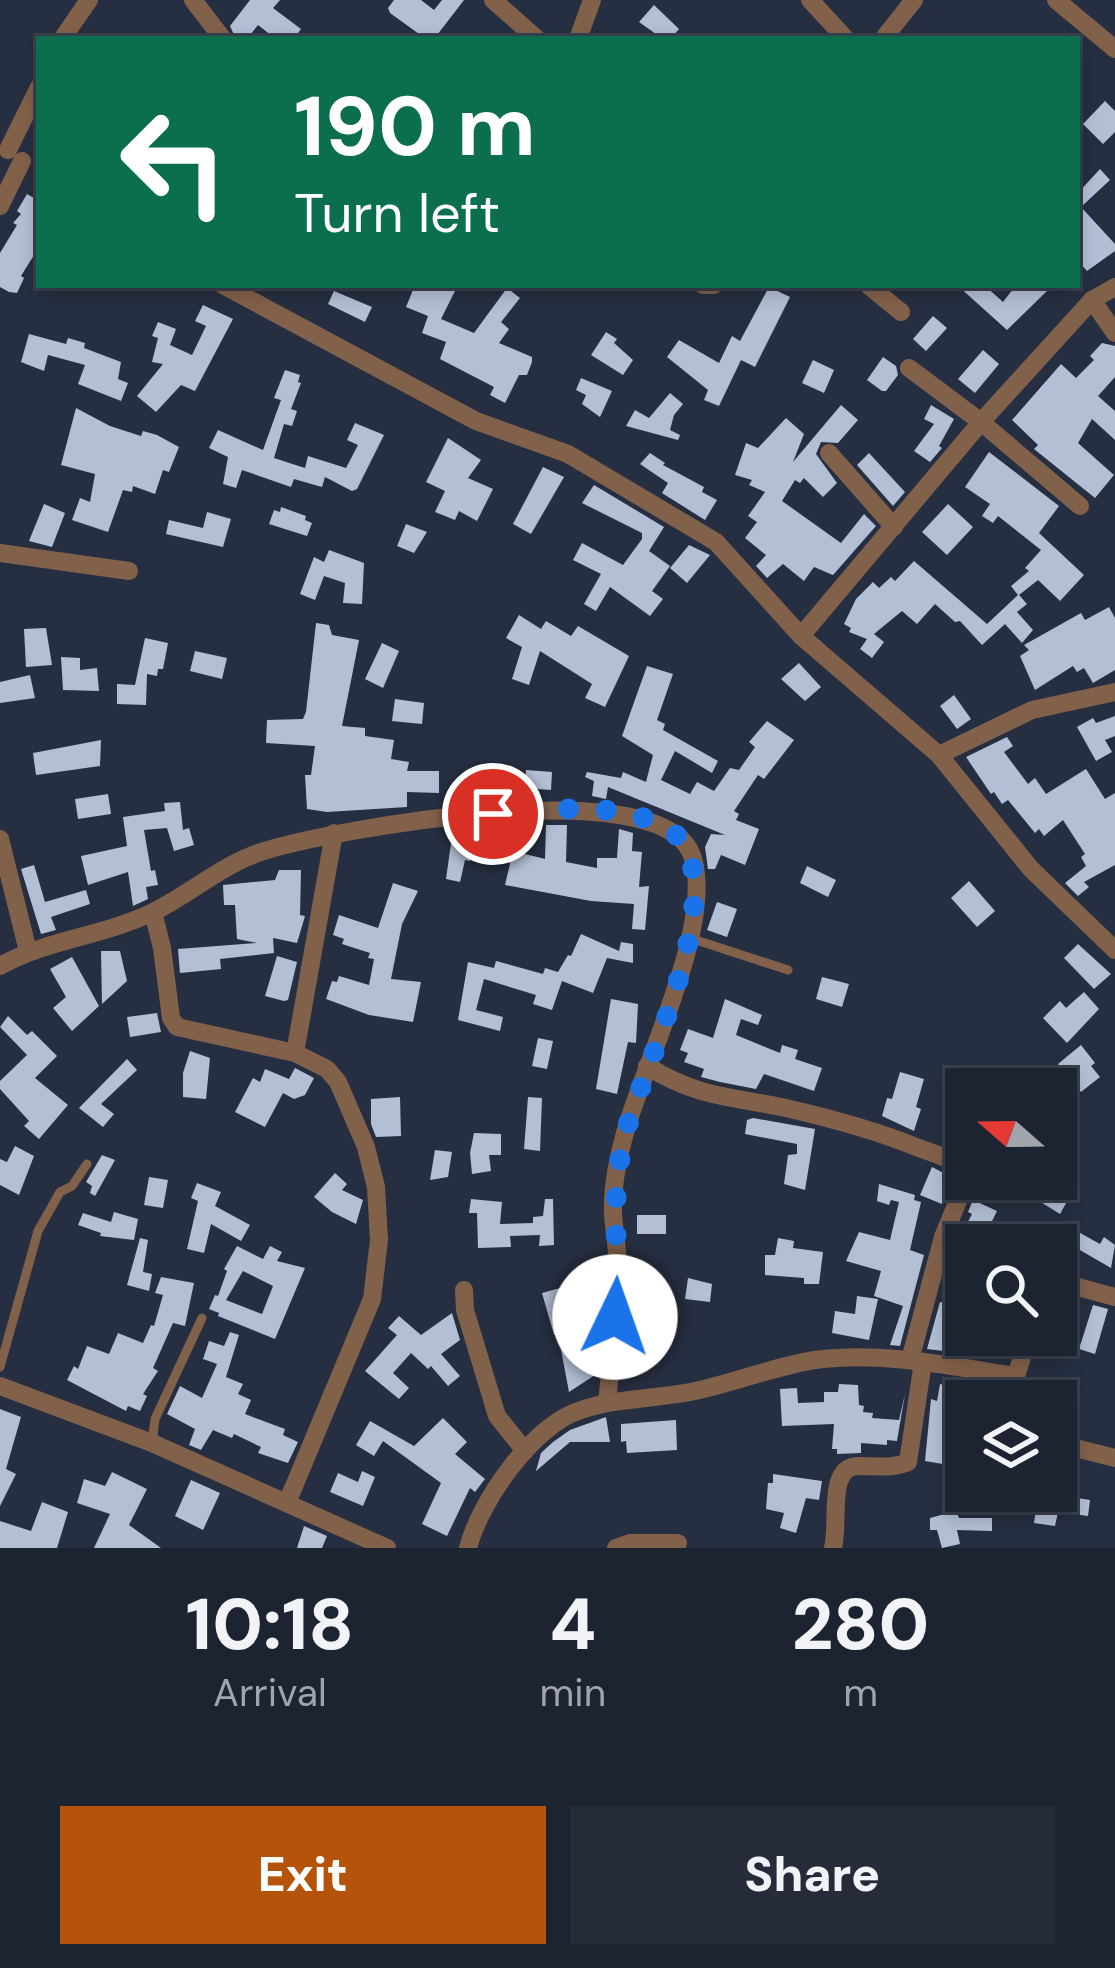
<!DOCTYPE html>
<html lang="en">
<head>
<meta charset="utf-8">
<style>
  :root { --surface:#1c2331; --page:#252b39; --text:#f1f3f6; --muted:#a0a4ab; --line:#3a404d; --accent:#b45309 }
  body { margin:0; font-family:"DM Sans",sans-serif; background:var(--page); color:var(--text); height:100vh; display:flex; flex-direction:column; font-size:45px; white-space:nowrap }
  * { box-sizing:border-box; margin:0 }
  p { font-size:39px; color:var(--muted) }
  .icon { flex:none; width:66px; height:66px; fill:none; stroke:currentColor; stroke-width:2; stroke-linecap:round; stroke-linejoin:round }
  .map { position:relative; height:1548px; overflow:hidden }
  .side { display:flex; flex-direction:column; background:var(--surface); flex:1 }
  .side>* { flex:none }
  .hud { position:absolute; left:36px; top:36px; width:1044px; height:252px; border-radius:0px; box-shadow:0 6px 18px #0003,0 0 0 3px var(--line); background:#0b6e4f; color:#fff; overflow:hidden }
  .needle { width:78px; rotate:290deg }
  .buttons { position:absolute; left:945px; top:1068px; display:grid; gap:24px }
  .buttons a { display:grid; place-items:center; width:132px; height:132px; border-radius:0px; background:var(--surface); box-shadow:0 6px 18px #0003,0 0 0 3px var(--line); font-size:60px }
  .pin { position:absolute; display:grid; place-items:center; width:102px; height:102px; color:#fff; margin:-51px; border:6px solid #fff; border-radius:50%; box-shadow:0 3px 12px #0007 }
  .me { position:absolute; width:132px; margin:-66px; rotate:3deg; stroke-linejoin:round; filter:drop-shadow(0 0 9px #0008) }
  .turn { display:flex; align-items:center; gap:42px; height:252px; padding:0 60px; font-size:54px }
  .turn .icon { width:156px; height:156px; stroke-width:2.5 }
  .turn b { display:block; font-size:84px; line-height:102px }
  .eta { display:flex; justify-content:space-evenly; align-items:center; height:204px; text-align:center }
  .eta b { font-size:72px; font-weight:800; line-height:84px }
  .action { display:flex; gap:24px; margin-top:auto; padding:24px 60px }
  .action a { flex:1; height:138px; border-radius:0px; background:var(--accent); color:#fff; font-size:48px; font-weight:800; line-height:138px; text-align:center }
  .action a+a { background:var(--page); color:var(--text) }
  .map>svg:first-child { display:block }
  .building { fill:#b3bfd5; fill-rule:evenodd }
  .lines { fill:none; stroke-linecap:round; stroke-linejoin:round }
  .service { stroke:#82614a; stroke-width:9 }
  .minor { stroke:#82614a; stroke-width:18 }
  .route { stroke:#1a73e8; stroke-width:21; stroke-dasharray:0 37.8 }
</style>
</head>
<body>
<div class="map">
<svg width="1115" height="1548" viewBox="0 0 1115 1548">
  <rect width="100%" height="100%" fill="#262f41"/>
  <!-- building -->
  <g class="building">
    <path d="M250 0H280L273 8 301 29 294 39H276L258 25 247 39H236L230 26Z"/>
    <path d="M394 0H421L434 10 442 0H464L434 39H426L390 13 388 8Z"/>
    <path d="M654 5 679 29 670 39H663L639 22Z"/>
    <path d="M1105 101 1115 111V132L1103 144 1083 124Z"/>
    <path d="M1100 169 1110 180 1081 207 1115 244V251L1087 271 1077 260V194Z"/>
    <path d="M27 194 39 201V247L21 276 24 278 17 293 9 292 0 287V253L17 225 13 223 21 214 17 211Z"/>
    <path d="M415 285H458L441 319 474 333 507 288 520 298 501 322 509 329 499 343 532 357V362L527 375H519L505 403 490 395 494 387 440 359 446 342 422 333 428 316 406 307Z"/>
    <path d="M957 285H984L1003 302 1016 285H1040L1047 291 1007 330Z"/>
    <path d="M769 287 790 297 755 367 741 360 719 406 704 400 708 390 667 357 679 340 719 363 732 336 740 341Z"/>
    <path d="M334 291 372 307 365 322 328 304Z"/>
    <path d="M203 305 233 319 195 391 181 385 156 412 137 396 163 364 152 362 158 338 152 336 158 322 176 329 170 345 192 355 206 326 195 321Z"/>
    <path d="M933 316 947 328 926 351 913 339Z"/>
    <path d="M606 332 617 339 614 343 633 360 623 375 591 355Z"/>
    <path d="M29 334 66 344 68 338 85 343 84 348 121 362 118 379 128 383 121 401 78 384 85 365 48 355 44 371 21 362Z"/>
    <path d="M1102 343 1115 346V377L1098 396 1115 411V440L1092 419 1078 443 1114 475 1095 498 1034 449 1038 445 1012 420 1061 364 1076 378 1094 360 1090 356Z"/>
    <path d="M983 350 999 364 975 393 958 379Z"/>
    <path d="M883 357 896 366 898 375 886 391H882L867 380Z"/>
    <path d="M813 360 834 370 824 393 802 383Z"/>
    <path d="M285 370 300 375 298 382 301 383 291 409 297 411 292 426 284 424 274 458 305 468 308 456 346 468 358 445 347 440 355 423 384 435 357 489 352 491 325 477 322 487 294 479 291 487 242 470 236 488 223 484 228 457 209 448 218 430 263 450 281 400 274 398Z"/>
    <path d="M581 378 612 391 600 417 582 404 586 395 576 390Z"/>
    <path d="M670 393 683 404 674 415 670 430 680 435 678 440 626 426 635 410 649 418Z"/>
    <path d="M841 405 858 420 838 443 821 442 816 454 837 483 823 497 804 478 800 483 795 480 782 501 841 543 864 514 876 526 833 575 814 567 804 581 783 564 767 578 756 566 766 555 745 538 757 522 748 516 765 492 749 485 752 480 735 475 746 443 758 448 786 418 804 434 793 462Z"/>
    <path d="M931 405 954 419 939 446 942 448 930 462 914 451 934 424 924 419Z"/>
    <path d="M76 408 110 426 141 436 143 431 157 435 179 447 169 472 163 470 155 494 133 486 132 492 123 490 108 532 72 520 80 498 90 502 95 474 61 465Z"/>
    <path d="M448 438 481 460 468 478 493 489 477 521 459 511 455 520 435 512 445 491 426 482Z"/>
    <path d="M989 452 1059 506 1039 533 1084 575 1060 601 1038 580 1019 595 1027 604 1017 612 1033 630 1022 643 1005 624 982 645 960 621 955 622 935 604 917 624 902 611 874 634 884 642 872 658 860 649 867 639 849 632 851 628 844 624 856 599 873 582 879 588 891 577 895 581 914 561 987 624 1018 595 1011 586 1029 571 1025 568 1041 550 998 516 993 523 982 516 990 504 965 487Z"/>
    <path d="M650 453 665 463 663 465 704 487 702 492 717 500 705 520 662 493 668 483 640 464Z"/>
    <path d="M869 453 905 492 893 506 857 465Z"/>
    <path d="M543 467 564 477 531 534 513 524Z"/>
    <path d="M594 485 664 527 649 551 670 566 652 591 663 599 650 616 610 587 596 611 584 604 601 574 573 560 582 543 623 565 642 539V533L582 503Z"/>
    <path d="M44 504 65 513 52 547 29 541Z"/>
    <path d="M948 504 973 527 947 555 922 532Z"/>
    <path d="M281 507 306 516 305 520 312 523 307 536 269 524 274 510 280 512Z"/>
    <path d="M207 512 231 519 223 547 166 534 169 520 203 528Z"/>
    <path d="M406 524 427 532 414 553 397 546Z"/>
    <path d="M689 545 710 555 687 583 670 568Z"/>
    <path d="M329 550 364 563 362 604 343 603 345 583 324 576 315 600 300 594 314 557 324 562Z"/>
    <path d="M1109 607 1115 618V670L1093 683 1084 668 1077 672 1073 666 1035 690 1020 656 1029 650 1024 645 1081 613 1085 620Z"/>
    <path d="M519 615 541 629 546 621 571 636 578 626 629 656 605 707 585 698 592 684 540 651 529 685 512 679 522 647 506 638Z"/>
    <path d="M316 623 329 625 332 635 359 640 342 726 365 728V736L394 740 391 759 409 762 407 771H439V793L407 792V807L327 812 307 809 305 775H311L315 746 266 743 267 720 303 719 306 712Z"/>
    <path d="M46 628 52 665 26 667 24 629Z"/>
    <path d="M145 638 168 643 163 669H158L157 676 147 674 146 705 117 704V684L135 685Z"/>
    <path d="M382 643 399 651 383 688 365 679Z"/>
    <path d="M195 651 227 658 222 679 190 671Z"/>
    <path d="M61 657 80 658V670L97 668 99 691 63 690Z"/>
    <path d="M799 663 821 687 805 701 781 679Z"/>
    <path d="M647 666 673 674 657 720 665 724 663 730 718 761 712 773 675 751 661 780 690 794 697 782 714 791 730 768 739 770 755 747 749 742 767 721 794 740 764 779 758 775 734 811 739 814 736 820 759 829 745 865 721 855 715 869H708L705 847 711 834 725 835 608 787 606 799 592 796 594 781 585 777 587 772 621 778 623 772 646 782 653 755 622 736Z"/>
    <path d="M30 675 35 698 0 703V682Z"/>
    <path d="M954 695 971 719 957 729 940 706Z"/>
    <path d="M395 699 424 703 422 724 392 721Z"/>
    <path d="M1115 716V736L1105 740 1112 752 1096 761 1077 727 1093 718 1096 723Z"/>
    <path d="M1007 737 1013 746 1004 752 1028 784 1035 778 1046 794 1086 769 1105 799 1115 793V865L1084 882 1089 887 1078 896 1065 883 1086 866 1081 857 1085 854 1063 820 1044 836 1039 829 1035 833 1008 800 1002 804 994 792 991 794 966 757Z"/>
    <path d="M101 740 100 766 36 775 33 753Z"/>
    <path d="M526 770 552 772 551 790 525 788Z"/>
    <path d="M108 794 111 814 78 819 75 799Z"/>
    <path d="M180 802 183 830 189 828 194 845 174 851 167 828 144 830 151 871 155 870 158 885 146 887 148 899 133 906 128 872 88 885 81 856 127 846 123 817 165 811 164 803Z"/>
    <path d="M546 825H567L566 862 597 868V858H617L619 829 633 833 632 851 642 852 639 887 649 886 645 930 632 929 634 904 591 901 505 885 513 851 545 859Z"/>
    <path d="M452 836 475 842 470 861 465 860 460 882 446 879Z"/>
    <path d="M34 865 45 902 86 890 90 904 51 917 56 930 41 934 21 869Z"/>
    <path d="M807 866 836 880 828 897 800 883Z"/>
    <path d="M279 870H301L300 915 305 916 297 943 273 938 274 953 220 959 221 969 180 973 178 949 257 943 237 939 235 905H224L223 885 275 880Z"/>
    <path d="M969 881 995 911 977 927 951 898Z"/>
    <path d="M393 883 418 891 402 924 391 979 421 982 413 1022 369 1015 326 999 332 981 337 982 339 976 369 985 374 959 368 958 370 953 342 944 344 939 333 935 339 915 378 928Z"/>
    <path d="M717 902 737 909 727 937 707 930Z"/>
    <path d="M581 934 619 951 621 942 633 944V963L607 958 593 993 562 981 552 1010 533 1004 536 995 484 979 476 1010 503 1017 500 1031 458 1020 468 962 494 968 496 961 543 974 545 968 558 972 568 955 571 956Z"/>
    <path d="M1078 944 1111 974 1094 989 1064 958Z"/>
    <path d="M101 951H120L127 981 102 1004Z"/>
    <path d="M277 956 297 962 288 1000 284 1001 265 996Z"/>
    <path d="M72 957 99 1006 72 1031 53 1008 66 997 50 969Z"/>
    <path d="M822 977 849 984 842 1007 816 999Z"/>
    <path d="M1084 992 1099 1009 1067 1043 1043 1018 1060 1001 1066 1008Z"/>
    <path d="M611 999 638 1004 636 1043 628 1042 617 1094 596 1089Z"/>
    <path d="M725 999 762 1015 758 1025 741 1019 736 1035 780 1053 782 1045 798 1050 795 1059 822 1068 814 1091 764 1074 756 1089 720 1082 701 1077 704 1069 684 1062 688 1053 680 1050 688 1029 713 1038Z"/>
    <path d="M157 1013 161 1032 130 1037 127 1017Z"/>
    <path d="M8 1016 27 1035 32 1031 57 1056 35 1078 68 1105 39 1139 24 1126 29 1121 0 1089V1081L27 1055 0 1027Z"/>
    <path d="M538 1038 553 1041 547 1069 532 1066Z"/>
    <path d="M1081 1045 1095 1063 1091 1066 1100 1077 1081 1092 1058 1064Z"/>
    <path d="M190 1051 210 1058 206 1099 183 1097V1073Z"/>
    <path d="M127 1059 137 1070 101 1104 114 1114 103 1127 79 1108Z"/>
    <path d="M295 1068 314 1078 305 1095 294 1099 283 1093 265 1127 235 1112 253 1078 260 1082 265 1069 289 1079Z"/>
    <path d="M900 1072 924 1079 916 1107 921 1109 914 1131 882 1116 887 1098 892 1099Z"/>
    <path d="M400 1097 401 1136 376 1137 371 1124V1099Z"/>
    <path d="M528 1097 542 1098 540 1151 524 1149Z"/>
    <path d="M753 1118 815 1129 805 1190 784 1184 788 1155 797 1154V1144L745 1134 747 1120Z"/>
    <path d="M474 1133 501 1134V1155H489L491 1171 472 1174 470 1153Z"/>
    <path d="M15 1146 34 1156 19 1195 0 1185V1159L7 1162Z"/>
    <path d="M435 1150 452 1152 448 1177 430 1180Z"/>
    <path d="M102 1155 115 1160 95 1196 90 1193 92 1186 86 1182Z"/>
    <path d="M932 1167 953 1178 942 1204 920 1195Z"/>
    <path d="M335 1173 347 1184 342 1190 363 1200 356 1224 332 1212 314 1197Z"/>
    <path d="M149 1177 168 1180 163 1208 144 1205Z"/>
    <path d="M197 1183 221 1192 215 1206 250 1225 241 1241 211 1224 204 1253 187 1249 198 1201 191 1198Z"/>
    <path d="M879 1184 915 1195 914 1200 921 1202 910 1250 924 1255 900 1346 890 1345 903 1306 874 1296 881 1271 846 1261 859 1232 890 1240 899 1202 891 1200 889 1205 877 1201Z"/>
    <path d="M1050 1184 1070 1196 1060 1214 1039 1201Z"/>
    <path d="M471 1199 502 1202 500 1224 533 1223V1217L543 1216 545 1199H553L554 1245 539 1246 540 1235 510 1236 511 1247 478 1248 477 1213H469Z"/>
    <path d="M973 1200 997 1211 980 1245H956L972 1214 968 1212Z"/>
    <path d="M114 1212 138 1219 134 1240 100 1236 101 1233 78 1225 83 1213 111 1222Z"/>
    <rect x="637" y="1215" width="29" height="19"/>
    <path d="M1073 1229 1100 1244 1104 1237 1115 1245 1111 1268 1066 1242Z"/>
    <path d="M140 1238 148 1240 143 1272 152 1274 149 1291 127 1285Z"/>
    <path d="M778 1238 794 1241 793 1248 823 1252 819 1284H804V1278L765 1275V1255H775Z"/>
    <path d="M237 1246 263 1259 270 1246 282 1252 277 1261 305 1268 275 1339 218 1316 219 1313 209 1309 215 1295 218 1296 227 1271 224 1269ZM243 1271 273 1286 262 1314 226 1300Z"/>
    <path d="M161 1277 194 1283 185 1326 173 1323 153 1368 158 1371 143 1394 147 1396 140 1411 128 1406 126 1411 67 1380 74 1366 78 1369 87 1346 109 1354 118 1333 143 1343 151 1325 154 1326 163 1295 155 1293Z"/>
    <path d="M688 1278 712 1284 710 1302 685 1299Z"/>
    <path d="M560 1288 567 1311 578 1308 582 1324 578 1325 585 1353 591 1352 595 1375 569 1392 558 1334 554 1335 542 1293Z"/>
    <path d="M857 1296 878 1299 869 1340 832 1333 835 1311 855 1314Z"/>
    <path d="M940 1302 958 1306 948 1346 953 1347 952 1352 927 1349Z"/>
    <path d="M1093 1305 1108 1309 1095 1354 1079 1349Z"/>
    <path d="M452 1313 460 1340 441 1354 460 1376 448 1386 431 1366 428 1369 411 1353 393 1373 409 1388 399 1399 365 1371 397 1335 388 1328 399 1316 421 1335Z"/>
    <path d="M230 1332 239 1335 226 1377 243 1384 238 1394 251 1400 245 1414 285 1429 283 1435 298 1442 288 1463 258 1453 261 1447 234 1434 232 1438 213 1430 201 1450 189 1445 195 1429 167 1414 180 1386 202 1398 217 1364 203 1359 209 1341 224 1346Z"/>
    <path d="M839 1384 858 1385 859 1405 864 1406 863 1412 873 1413 872 1418 899 1420 905 1394 897 1441 887 1440V1445L861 1443V1453L837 1454V1449H832L834 1424 782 1426 780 1389 797 1388 798 1403 824 1402V1392H838Z"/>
    <path d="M940 1384 966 1391V1468L925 1461 931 1399 937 1401Z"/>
    <path d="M0 1409 21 1417 6 1469 16 1474 0 1506Z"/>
    <path d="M606 1417 610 1442H570L536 1471 541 1453 553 1442 570 1430Z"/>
    <path d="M443 1418 467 1442 455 1454 485 1479 475 1492 470 1488 447 1536 422 1524 441 1483 383 1441 374 1456 356 1445 370 1421 414 1446Z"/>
    <path d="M676 1420 677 1450 627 1453 626 1441 621 1442V1424Z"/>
    <path d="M362 1471 375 1477 363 1506 330 1492 338 1473 358 1482Z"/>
    <path d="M112 1472 147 1489 129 1525 161 1548H94L110 1514 77 1503 84 1479 105 1486Z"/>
    <path d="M773 1474 822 1481 819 1500 806 1498 796 1533 780 1528 784 1513 766 1509 768 1483H773Z"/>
    <path d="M191 1480 220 1493 203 1530 175 1516Z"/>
    <path d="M1033 1491 1090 1500 1088 1516 1058 1512 1055 1526 1034 1523 1037 1503H1032Z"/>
    <path d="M42 1502 68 1512 57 1548H0V1521L31 1531Z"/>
    <path d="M956 1511 959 1518H992V1531L957 1530 960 1544 942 1548 937 1530H930V1518Z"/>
    <path d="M304 1526 327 1536 322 1548H297Z"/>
  </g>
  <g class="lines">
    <!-- service -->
    <g class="service">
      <path d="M690 938 788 970"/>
      <path d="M0 1367 38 1231 60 1192 72 1186 87 1164"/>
      <path d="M152 1443 155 1419 202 1318"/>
    </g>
    <!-- minor -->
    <g class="minor">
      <path d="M193 0 223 39"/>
      <path d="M493 0 537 39"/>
      <path d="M810 0 846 39"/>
      <path d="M1056 0 1115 49"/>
      <path d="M62 39 89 0"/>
      <path d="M578 39 592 0"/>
      <path d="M883 39 914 0"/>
      <path d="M8 150 39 87"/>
      <path d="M0 206 22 161"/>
      <path d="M223 285 476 421 568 454 716 542 801 636 939 755 1031 869 1115 950"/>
      <path d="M703 285H714"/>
      <path d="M868 285 901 312"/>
      <path d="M1092 300 1115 333"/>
      <path d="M909 368 981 422 1080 506"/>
      <path d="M829 453 894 527"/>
      <path d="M0 553 129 571"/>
      <path d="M801 636 981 422 1092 300 1115 287"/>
      <path d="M939 755 1032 710 1115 692"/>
      <path d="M0 839 28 951"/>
      <path d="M153 912 162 948 171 1018 177 1027 295 1053 327 1069 338 1082 366 1147 376 1187 379 1240 372 1299 287 1503"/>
      <path d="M0 966C48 939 104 936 153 912 192 893 222 864 264 851 335 829 656 771 691 853 718 917 643 1066 625 1133 618 1158 612 1186 613 1213 614 1234 619 1254 618 1276 617 1318 611 1361 607 1403"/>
      <path d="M295 1053 334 833"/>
      <path d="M647 1066C700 1099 732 1096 790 1109 833 1119 875 1130 916 1147 933 1153 952 1158 966 1172"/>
      <path d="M1056 1281 1115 1297"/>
      <path d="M464 1290 465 1310 497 1416 525 1451"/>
      <path d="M910 1360 943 1237 967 1179"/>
      <path d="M1016 1376 1029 1335"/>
      <path d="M0 1386 152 1443 387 1548"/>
      <path d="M1056 1443 1115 1458"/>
      <path d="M468 1548C480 1501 533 1425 581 1410 617 1398 654 1399 690 1392 731 1384 775 1366 815 1360 882 1351 950 1366 1016 1376L1021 1401"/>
      <path d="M616 1548 630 1543H678"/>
      <path d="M833 1548C840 1521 826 1466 859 1466 876 1466 892 1469 908 1462L923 1362"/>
    </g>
  </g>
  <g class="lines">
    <!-- route -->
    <path class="route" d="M493 814C547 810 615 800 665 827 744 869 641 1070 625 1135 608 1201 621 1252 615 1317"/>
  </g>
</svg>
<div class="buttons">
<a><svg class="needle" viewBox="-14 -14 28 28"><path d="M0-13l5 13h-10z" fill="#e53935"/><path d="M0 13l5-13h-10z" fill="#a0a4ab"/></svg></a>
<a><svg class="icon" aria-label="search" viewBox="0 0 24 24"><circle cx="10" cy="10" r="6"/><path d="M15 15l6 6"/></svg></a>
<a><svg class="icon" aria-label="layers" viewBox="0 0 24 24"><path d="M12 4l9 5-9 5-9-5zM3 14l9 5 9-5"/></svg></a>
</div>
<div class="pin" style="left:493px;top:814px;background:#d93025"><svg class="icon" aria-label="arrive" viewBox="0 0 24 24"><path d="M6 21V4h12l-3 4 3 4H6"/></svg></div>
<svg class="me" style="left:615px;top:1317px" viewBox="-20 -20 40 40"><circle r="19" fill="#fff"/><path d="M0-13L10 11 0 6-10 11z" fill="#1a73e8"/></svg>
<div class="hud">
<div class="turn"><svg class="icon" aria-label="left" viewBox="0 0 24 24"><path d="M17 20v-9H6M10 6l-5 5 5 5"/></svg><div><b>190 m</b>Turn left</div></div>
</div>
</div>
<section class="side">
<div class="eta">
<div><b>10:18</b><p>Arrival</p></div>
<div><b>4</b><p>min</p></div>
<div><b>280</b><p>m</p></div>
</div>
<div class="action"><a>Exit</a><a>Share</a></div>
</section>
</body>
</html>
